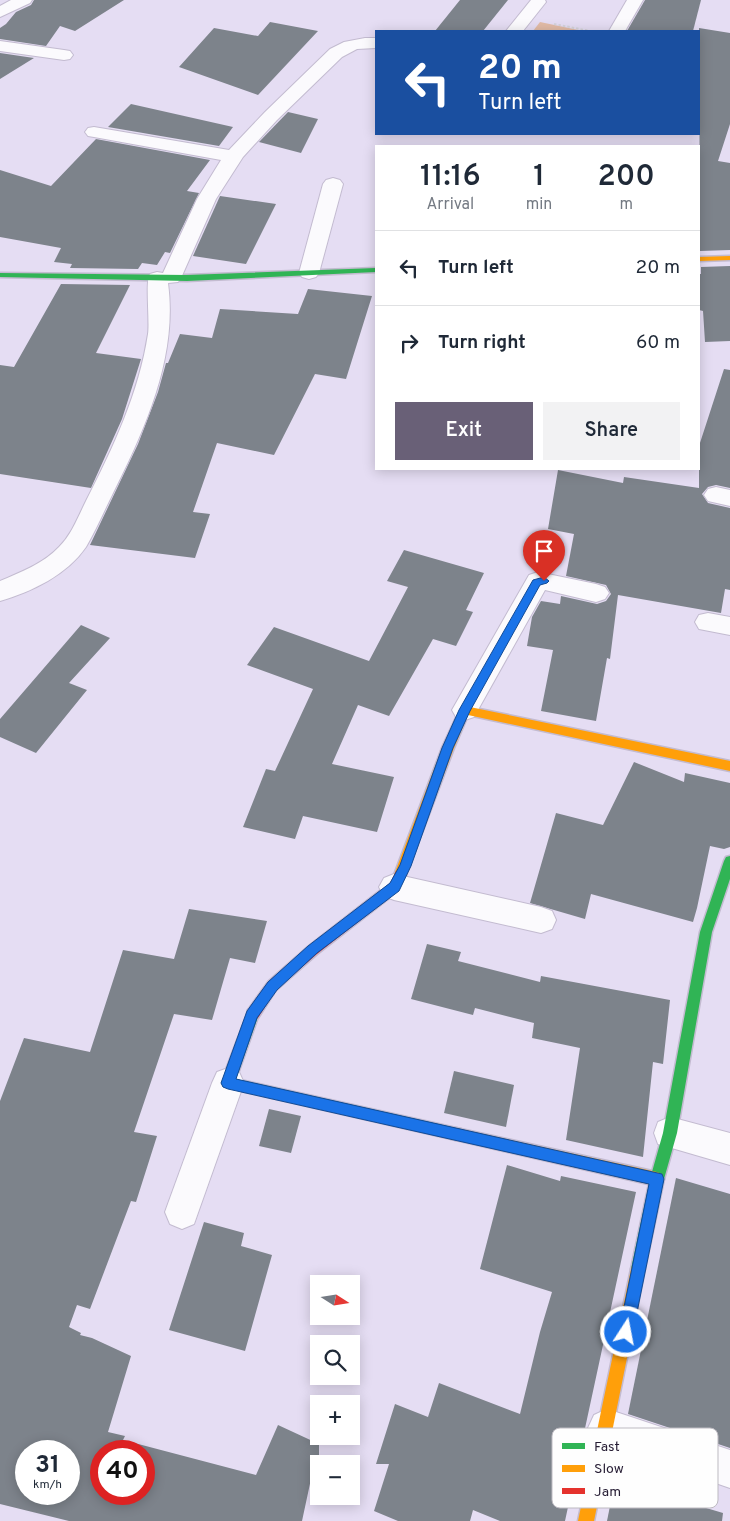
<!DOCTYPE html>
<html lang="en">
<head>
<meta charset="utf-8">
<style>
  :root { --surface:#fff; --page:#f2f2f3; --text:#1f2937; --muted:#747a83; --line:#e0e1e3; --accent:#696077 }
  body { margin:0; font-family:Overpass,sans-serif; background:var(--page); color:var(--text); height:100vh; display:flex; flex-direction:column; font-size:19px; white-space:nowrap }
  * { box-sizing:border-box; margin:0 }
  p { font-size:16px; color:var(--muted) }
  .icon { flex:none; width:28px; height:28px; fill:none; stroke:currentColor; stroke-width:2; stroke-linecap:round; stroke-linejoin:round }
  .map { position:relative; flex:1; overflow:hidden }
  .drawer { position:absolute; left:375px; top:145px; width:325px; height:325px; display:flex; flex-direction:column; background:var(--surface); border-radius:0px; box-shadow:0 2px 12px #0003 }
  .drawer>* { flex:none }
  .top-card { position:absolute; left:375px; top:30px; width:325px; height:105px; border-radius:0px; box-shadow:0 2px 12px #0003; background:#1a4fa0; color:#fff; overflow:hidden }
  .needle { width:32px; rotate:102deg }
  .fabs { position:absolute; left:310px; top:1275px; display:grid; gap:10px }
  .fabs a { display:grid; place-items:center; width:50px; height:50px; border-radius:0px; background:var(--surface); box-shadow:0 2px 12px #0003; font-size:25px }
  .speed { position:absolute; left:15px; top:1440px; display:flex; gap:10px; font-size:25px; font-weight:700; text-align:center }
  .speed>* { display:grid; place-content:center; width:65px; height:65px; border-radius:50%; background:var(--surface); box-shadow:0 2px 12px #0003; line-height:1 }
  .speed small { font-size:12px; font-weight:400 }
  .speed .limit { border:8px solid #d22; background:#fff; color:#111 }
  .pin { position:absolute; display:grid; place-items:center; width:42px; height:42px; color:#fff; margin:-51px -21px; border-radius:50% 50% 50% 0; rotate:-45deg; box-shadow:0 0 5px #0007 }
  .pin .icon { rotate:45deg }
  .me { position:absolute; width:55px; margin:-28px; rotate:11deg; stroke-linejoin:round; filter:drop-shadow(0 0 4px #0008) }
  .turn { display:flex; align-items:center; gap:18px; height:105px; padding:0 20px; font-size:22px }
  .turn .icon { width:65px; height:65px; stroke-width:2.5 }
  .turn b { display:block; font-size:35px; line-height:42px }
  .eta { display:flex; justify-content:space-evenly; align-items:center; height:85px; text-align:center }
  .eta b { font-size:30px; font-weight:600; line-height:35px }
  .action { display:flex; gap:10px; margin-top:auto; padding:10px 20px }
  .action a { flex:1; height:58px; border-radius:0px; background:var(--accent); color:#fff; font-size:20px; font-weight:600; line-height:58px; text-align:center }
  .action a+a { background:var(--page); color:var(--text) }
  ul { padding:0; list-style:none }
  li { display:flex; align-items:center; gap:15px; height:75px; padding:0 20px; border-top:1px solid var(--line) }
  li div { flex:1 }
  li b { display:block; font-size:19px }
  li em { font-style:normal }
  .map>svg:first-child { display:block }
  .green { fill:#e2bba6 }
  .building { fill:#7d838b; fill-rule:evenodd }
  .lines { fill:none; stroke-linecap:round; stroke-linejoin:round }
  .street-casing { stroke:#c3bbd0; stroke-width:2 }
  .fast-casing { stroke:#c3bbd0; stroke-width:3 }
  .slow-casing { stroke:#c3bbd0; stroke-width:3 }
  .jam-casing { stroke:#c3bbd0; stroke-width:3 }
  .path { stroke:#d4d2d9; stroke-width:2; stroke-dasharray:2.5 2; stroke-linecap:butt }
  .street { fill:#fbfafd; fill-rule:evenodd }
  .fast { fill:#30b455; fill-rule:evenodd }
  .slow { fill:#ff9f0a; fill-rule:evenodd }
  .jam { fill:#e5322d; fill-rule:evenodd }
  .route { fill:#1a73e8; stroke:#114b97 }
  .key { fill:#fefefe; stroke:#bdbac1; stroke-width:1 }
  .key-label { font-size:14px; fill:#261d34 }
</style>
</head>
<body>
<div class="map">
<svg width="730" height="1521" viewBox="0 0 730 1521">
  <rect width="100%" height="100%" fill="#e5ddf3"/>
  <!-- green -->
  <path class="green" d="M540 22 583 31H533Z"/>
  <!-- building -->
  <g class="building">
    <path d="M34 0H124L75 31 60 26 46 46 0 39V28L6 24 16 12 31 5Z"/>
    <path d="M460 0H508L483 31H435Z"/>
    <path d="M645 0H701L693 31H627Z"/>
    <path d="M270 22 318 31 258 95 179 67 214 28 258 36Z"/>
    <path d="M699 28 730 33V124L718 161 730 163V250L700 251Z"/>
    <path d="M0 53 34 58 0 79Z"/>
    <path d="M131 104 233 127 219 146 108 127Z"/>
    <path d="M288 112 318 119 301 153 259 142Z"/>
    <path d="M96 139 210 160 187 191 199 193 170 253 165 252 157 265 142 263 138 269 70 268 72 264 54 262 61 248 0 237V170L51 186Z"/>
    <path d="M220 196 276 204 246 264 193 256Z"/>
    <path d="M730 266V341L705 342 703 311 699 310V274H701V267Z"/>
    <path d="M61 284 130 285 96 353 141 359 122 419 91 488 0 474V365L14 367Z"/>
    <path d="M308 289 372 296 346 379 315 374 274 455 217 443 193 512 210 514 195 558 90 545 138 444 158 392 166 363H168L180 334 212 338 220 309 298 314Z"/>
    <path d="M724 369 730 370V488L716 485 708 487 702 494 708 503 730 508V590L725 589 721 613 618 595 610 659 607 658 596 721 541 711 553 650 527 646 532 617 541 601 560 604 561 596 597 604 606 601 611 594 606 585 566 576 574 534 548 529 558 470 623 483 624 477 699 488V446Z"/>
    <path d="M404 550 484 573 466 610 473 612 456 646 433 639 389 716 358 705 332 764 394 777 377 832 303 816 295 839 243 827 266 769 275 771 313 689 247 665 274 627 369 661 408 587 387 581Z"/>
    <path d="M81 625 110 638 69 683 87 690 36 753 0 737V719Z"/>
    <path d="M634 762 684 782 685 773 730 783V847L724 849 710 846 697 908 693 922 591 894 585 919 530 903 556 813 603 825Z"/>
    <path d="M189 909 267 921 255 963 230 958 212 1020 174 1014 134 1132 157 1136 136 1202 131 1201 90 1309 77 1305 69 1327 81 1333 80 1335 92 1338 131 1356 108 1432 125 1436 123 1440 256 1475 278 1425 319 1444V1482L311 1479 302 1521H69L0 1504V1101L24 1038 90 1052 123 950 174 959ZM26 1451H69V1494H26ZM101 1451H144V1494H101Z"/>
    <path d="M427 944 461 952 458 961 540 982 541 976 670 1000 663 1064 653 1062 643 1157 566 1140 580 1048 532 1038 534 1023 475 1008 473 1015 411 999Z"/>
    <path d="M454 1071 514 1085 506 1127 444 1113Z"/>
    <path d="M269 1109 301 1116 291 1153 259 1146Z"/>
    <path d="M507 1165 560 1181 561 1176 636 1192 565 1521H500L473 1510 470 1521H398L374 1511 389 1464H376L395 1404 428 1417 439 1383 520 1414 540 1332 552 1292 480 1269Z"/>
    <path d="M676 1178 730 1194V1448L628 1414Z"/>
    <path d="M204 1222 244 1233 241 1246 272 1255 245 1351 169 1330Z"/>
    <path d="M615 1481 723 1513 722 1521H607Z"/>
  </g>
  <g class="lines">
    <!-- street casing -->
    <g class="street-casing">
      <g id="street">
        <path d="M11 0H32L30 3 0 17V6Z"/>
        <path d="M531 0H545L546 2 523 31H506Z"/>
        <path d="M627 0H643L625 31H609Z"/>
        <path d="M365 38H376V48L357 49 342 57 277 120 243 157 216 199 181 278 178 282 168 283C178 357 145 429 113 493 104 511 96 530 86 547 67 575 31 592 0 601V581C21 572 43 564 59 547 72 534 78 517 86 501 113 448 139 393 148 334 150 321 145 280 150 274L157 272 163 273 197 199 221 160 94 137 88 136 85 132 88 128 94 127 229 150 265 112 330 49 344 42Z"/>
        <path d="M0 41 64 50 70 51 73 55 70 59 64 60 0 51Z"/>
        <path d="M333 178 340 180 343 184 319 273 316 277 309 279 302 277 299 273 323 184 326 180Z"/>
        <path d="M716 487 730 490V506L708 501 704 495 708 489Z"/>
        <path d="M538 572 596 584 605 587 609 593 605 599 596 602 545 590 474 717 465 720 456 717 452 710 456 703 529 575Z"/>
        <path d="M708 613 730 617V635L699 629 695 622 699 615Z"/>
        <path d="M394 874 541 907 552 911 556 920 552 929 541 933 394 900 384 896 379 887 384 878Z"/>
        <path d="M228 1068 239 1072 244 1083 194 1224 182 1229 170 1224 165 1212 212 1083 217 1072Z"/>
        <path d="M670 1117 730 1133V1165L658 1144 654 1133 658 1122Z"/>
        <path d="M607 1409 730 1450V1488L594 1441 588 1428 594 1415Z"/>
      </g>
    </g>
    <!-- fast casing -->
    <g class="fast-casing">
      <g id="fast">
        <path d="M376 268V272L187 281 0 277V273L187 275Z"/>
        <path d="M730 856V879L712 932 677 1133 664 1179 645 1269 643 1274 638 1276 633 1274 631 1269 650 1179 663 1133 700 932 724 861 726 857Z"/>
        <path d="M253 1008 258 1010 259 1014 236 1079 456 1128 461 1129 463 1134 461 1139 456 1140 223 1087 221 1083 247 1014 248 1010Z"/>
      </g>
    </g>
    <!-- slow casing -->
    <g class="slow-casing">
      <g id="slow">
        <path d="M730 256V260L699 261V257Z"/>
        <path d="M465 706 730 761V771L468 715 454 748 406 875 404 879 400 880 396 879 394 875 442 748 461 707Z"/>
        <path d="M456 1128 657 1172 662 1174 664 1179 662 1184 657 1186 456 1140 451 1139 449 1134 451 1129Z"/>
        <path d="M638 1262 643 1264 645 1269 594 1521H578L631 1269 633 1264Z"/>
      </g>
    </g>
    <!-- jam casing -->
    <g class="jam-casing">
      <path id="jam" d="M400 870 404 871 406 875 398 891 317 954 276 990 258 1018 253 1020 248 1018 247 1014 248 1010 268 982 309 946 390 883 396 871Z"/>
    </g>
    <!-- path -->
    <path class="path" d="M554 24 590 31"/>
    <!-- street -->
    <use href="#street" class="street"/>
    <!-- fast -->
    <use href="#fast" class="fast"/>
    <!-- slow -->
    <use href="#slow" class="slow"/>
    <!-- jam -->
    <use href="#jam" class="jam"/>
  </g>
  <!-- route -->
  <path class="route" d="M544 577 549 581 547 583 540 585 470 711 453 748 411 866 399 891 317 953 277 990 257 1018 236 1079 662 1174 664 1179 633 1332 631 1338 626 1340 621 1338 619 1332 649 1184 228 1089 223 1087 221 1083 247 1011 268 982 308 946 390 883 400 865 442 748 459 710 533 580Z"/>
  <!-- legend -->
  <rect x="552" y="1428" width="166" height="80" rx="8" class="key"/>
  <rect x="562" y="1443" width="23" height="6" fill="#30b455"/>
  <rect x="562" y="1465" width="23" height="7" fill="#ff9f0a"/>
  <rect x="562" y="1488" width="23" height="6" fill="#e5322d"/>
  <g class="key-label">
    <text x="594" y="1451">Fast</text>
    <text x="594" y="1473">Slow</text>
    <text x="594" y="1496">Jam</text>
  </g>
</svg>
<div class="fabs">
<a><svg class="needle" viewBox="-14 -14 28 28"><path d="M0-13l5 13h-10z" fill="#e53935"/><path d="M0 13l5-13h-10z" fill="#747a83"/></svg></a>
<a><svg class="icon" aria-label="search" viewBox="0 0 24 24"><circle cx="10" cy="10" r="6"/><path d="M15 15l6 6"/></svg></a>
<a>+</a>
<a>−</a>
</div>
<div class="speed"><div>31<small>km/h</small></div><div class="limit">40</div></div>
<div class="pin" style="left:544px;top:581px;background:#d93025"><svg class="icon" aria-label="arrive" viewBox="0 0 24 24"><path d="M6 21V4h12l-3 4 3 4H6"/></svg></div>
<svg class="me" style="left:626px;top:1332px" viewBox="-20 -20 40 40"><circle r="17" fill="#1a73e8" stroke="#fff" stroke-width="3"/><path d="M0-11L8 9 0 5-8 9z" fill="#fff"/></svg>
<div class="top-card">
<div class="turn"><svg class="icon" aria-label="left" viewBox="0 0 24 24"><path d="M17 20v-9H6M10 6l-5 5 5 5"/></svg><div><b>20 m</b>Turn left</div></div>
</div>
<section class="drawer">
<div class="eta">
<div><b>11:16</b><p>Arrival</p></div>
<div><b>1</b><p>min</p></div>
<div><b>200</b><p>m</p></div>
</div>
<ul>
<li><svg class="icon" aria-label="left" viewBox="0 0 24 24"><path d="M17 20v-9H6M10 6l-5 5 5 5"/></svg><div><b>Turn left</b></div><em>20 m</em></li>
<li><svg class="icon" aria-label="right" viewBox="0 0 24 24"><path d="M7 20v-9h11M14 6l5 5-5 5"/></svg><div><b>Turn right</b></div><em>60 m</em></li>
</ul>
<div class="action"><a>Exit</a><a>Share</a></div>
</section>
</div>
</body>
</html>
